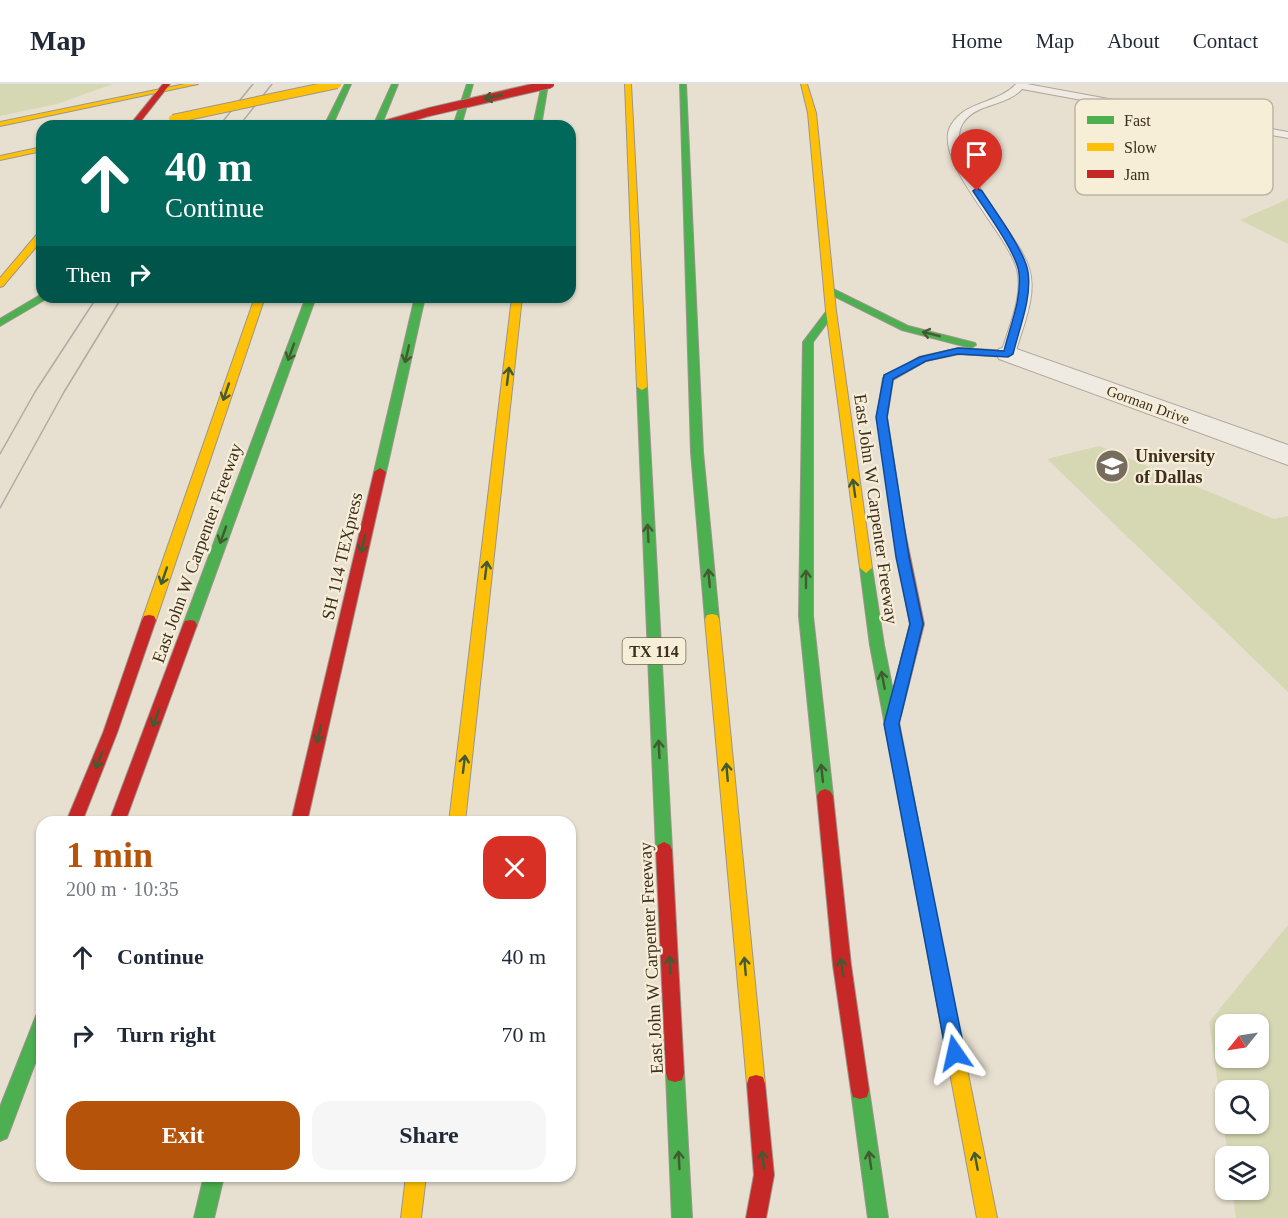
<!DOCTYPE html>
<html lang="en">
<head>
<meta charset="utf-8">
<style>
  :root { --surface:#fff; --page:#f6f6f7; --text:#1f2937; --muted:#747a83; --line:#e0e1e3; --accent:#b45309 }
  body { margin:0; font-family:"Times New Roman",serif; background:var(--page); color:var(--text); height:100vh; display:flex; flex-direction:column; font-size:22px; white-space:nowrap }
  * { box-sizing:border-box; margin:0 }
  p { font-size:20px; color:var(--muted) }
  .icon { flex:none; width:33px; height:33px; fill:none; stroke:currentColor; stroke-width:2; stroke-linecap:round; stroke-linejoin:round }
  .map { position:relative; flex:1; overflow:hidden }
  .side { position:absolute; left:36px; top:732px; width:540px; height:366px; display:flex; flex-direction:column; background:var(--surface); border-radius:18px; box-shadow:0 2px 4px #0004 }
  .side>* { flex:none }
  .guide { position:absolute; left:36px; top:36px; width:540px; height:183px; border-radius:18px; box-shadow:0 2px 4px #0004; background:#00695c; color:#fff; overflow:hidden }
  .needle { width:39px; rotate:240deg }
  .buttons { position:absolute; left:1215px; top:930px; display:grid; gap:12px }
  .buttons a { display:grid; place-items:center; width:54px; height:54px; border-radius:12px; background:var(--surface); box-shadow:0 2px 4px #0004; font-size:30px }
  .pin { position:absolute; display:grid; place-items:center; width:51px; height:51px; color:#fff; margin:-62px -26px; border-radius:50% 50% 50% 0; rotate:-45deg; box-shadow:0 0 6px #0007 }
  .pin .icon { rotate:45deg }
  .me { position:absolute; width:66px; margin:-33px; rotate:349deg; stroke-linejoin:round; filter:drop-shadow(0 0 4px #0008) }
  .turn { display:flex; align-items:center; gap:21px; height:126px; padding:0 30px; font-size:27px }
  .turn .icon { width:78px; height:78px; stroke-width:2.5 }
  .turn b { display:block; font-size:42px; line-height:51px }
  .then { display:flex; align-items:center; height:57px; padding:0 30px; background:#0003; gap:12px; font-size:22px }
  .round { display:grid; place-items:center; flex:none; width:63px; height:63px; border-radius:18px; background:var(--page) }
  .headline { display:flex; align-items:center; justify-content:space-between; height:102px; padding:0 30px }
  h1 { font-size:36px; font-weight:700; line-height:45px; color:var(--accent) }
  .cta { display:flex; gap:12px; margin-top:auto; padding:12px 30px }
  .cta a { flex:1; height:69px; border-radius:18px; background:var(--accent); color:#fff; font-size:24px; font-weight:700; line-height:69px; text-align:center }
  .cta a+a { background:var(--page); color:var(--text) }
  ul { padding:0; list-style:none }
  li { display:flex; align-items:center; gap:18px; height:78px; padding:0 30px }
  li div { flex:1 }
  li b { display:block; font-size:22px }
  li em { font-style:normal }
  header { display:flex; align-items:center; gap:36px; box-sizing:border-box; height:84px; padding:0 30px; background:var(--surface); border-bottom:2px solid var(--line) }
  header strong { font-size:28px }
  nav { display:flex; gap:33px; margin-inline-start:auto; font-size:21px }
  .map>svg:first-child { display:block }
  .green { fill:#d6d7b3; fill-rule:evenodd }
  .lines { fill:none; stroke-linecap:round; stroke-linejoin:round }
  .lane-casing { stroke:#ada599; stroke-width:2 }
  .street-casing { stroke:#ada599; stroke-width:2 }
  .fast-casing { stroke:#9c958a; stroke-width:2 }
  .slow-casing { stroke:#9c958a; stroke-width:2 }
  .jam-casing { stroke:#9c958a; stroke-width:2 }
  .lane { fill:#efebe3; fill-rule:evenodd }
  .street { fill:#efebe3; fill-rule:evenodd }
  .fast { fill:#4caf50; fill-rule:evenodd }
  .slow { fill:#ffc107; fill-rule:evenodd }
  .jam { fill:#c62828; fill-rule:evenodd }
  .tram { stroke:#afaaa2; stroke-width:1.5 }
  .slow-bridge-casing { stroke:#9c958a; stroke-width:10; stroke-linecap:butt }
  .jam-bridge-casing { stroke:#9c958a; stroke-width:10; stroke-linecap:butt }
  .slow-bridge { stroke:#ffc107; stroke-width:8 }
  .jam-bridge { stroke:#c62828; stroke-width:8 }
  .oneway { stroke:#425b31 }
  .route { fill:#1a73e8; stroke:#114b97; stroke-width:1.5 }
  .labels { text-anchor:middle; stroke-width:4.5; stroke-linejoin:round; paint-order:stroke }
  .far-street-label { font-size:15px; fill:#3d2e20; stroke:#f7eed8 }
  .shield { fill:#f7eed8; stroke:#756857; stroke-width:1.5 }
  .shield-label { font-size:16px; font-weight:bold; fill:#3d2e20 }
  .poi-label { font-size:18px; font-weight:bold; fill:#3d2e20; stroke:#f7eed8; text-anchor:start }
  .street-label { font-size:18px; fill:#3d2e20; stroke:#f7eed8 }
  .key { fill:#f7eed8; stroke:#bfb4a1; stroke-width:1.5 }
  .key-label { font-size:16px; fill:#3d2e20 }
</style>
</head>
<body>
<header>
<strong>Map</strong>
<nav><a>Home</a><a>Map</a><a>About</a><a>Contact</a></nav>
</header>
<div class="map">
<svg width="1288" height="1134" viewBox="0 0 1288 1134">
  <rect width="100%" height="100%" fill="#e7e0d1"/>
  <!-- green -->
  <g class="green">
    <path d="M0 0H113L57 20 0 32Z"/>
    <path d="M1288 115V160L1240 136Z"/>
    <path d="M1099 362 1274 435 1288 432V608L1047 375Z"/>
    <path d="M1288 841V1134H1236L1232 1106H1258V1072H1228L1209 938ZM1258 940V974H1226V940ZM1226 1006H1258V1040H1226Z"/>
  </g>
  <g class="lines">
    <!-- lane casing -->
    <g class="lane-casing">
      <path id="lane" d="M1016 0H1027L1288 48V54L1022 5C1006 23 976 19 963 39 941 72 1018 148 1029 184 1038 211 1022 244 1015 270L1008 275 1001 270C1008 244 1024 212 1017 185 1007 148 931 75 951 41 966 16 998 20 1016 0Z"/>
    </g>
    <!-- street casing -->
    <g class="street-casing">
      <path id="street" d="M1008 262 1288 361V381L999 275 996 270 999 265Z"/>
    </g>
    <!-- fast casing -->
    <g class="fast-casing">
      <g id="fast">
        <path d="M345 0H351L332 42H324Z"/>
        <path d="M392 0H398L381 42H373Z"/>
        <path d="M467 0H473L461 42H453Z"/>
        <path d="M542 0H548L541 42H533Z"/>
        <path d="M680 0H686L703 368 719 535 717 539H707L705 535 691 368Z"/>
        <path d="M829 203 908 242 975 259 976 261 971 264 902 246 826 208 824 206Z"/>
        <path d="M42 210V213H48L46 215 0 242V235Z"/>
        <path d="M306 213H316L197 541 195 545H185L183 541Z"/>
        <path d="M415 213H425L386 388 380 392 374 388Z"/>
        <path d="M831 224 836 227 813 258V532L833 712 830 717 825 719 820 717 817 712 799 532 803 258 828 225Z"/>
        <path d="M959 264 1008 267 1013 270 1008 273 959 270 926 277 893 296 887 333 904 443 902 446H894L877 333 883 294 919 273Z"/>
        <path d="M642 300 647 303 672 766 670 771 664 774 658 771 656 766 637 303Z"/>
        <path d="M866 479 872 484 884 561 943 865 941 871 935 873 929 871 927 865 870 561 860 484Z"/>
        <path d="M42 929V961L7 1054 0 1057V1023L36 932Z"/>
        <path d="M675 980 682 982 684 989 692 1134H672L666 989 668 982Z"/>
        <path d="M860 997 867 999 869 1006 888 1134H868L851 1006 853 999Z"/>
        <path d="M204 1092H224L214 1134H194Z"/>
      </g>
    </g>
    <!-- slow casing -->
    <g class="slow-casing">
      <g id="slow">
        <path d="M185 0H198L0 42V38Z"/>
        <path d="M625 0H631L647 303 642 306 637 303Z"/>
        <path d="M801 0H807L816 29 836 227 872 484 866 489 860 484 826 227 808 29Z"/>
        <path d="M42 63V67L0 76V72Z"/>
        <path d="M42 147V156L3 202 0 203V194L39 148Z"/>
        <path d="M255 213H265L156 536 154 540H144L142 536Z"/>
        <path d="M512 213H522L465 738H449Z"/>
        <path d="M712 530 717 531 719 535 765 1000 763 1007 756 1009 749 1007 747 1000 705 535 707 531Z"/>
        <path d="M935 857 941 859 943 865 997 1134H977L927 865 929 859Z"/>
        <path d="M406 1092H426L421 1134H401Z"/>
      </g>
    </g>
    <!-- jam casing -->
    <g class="jam-casing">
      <g id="jam">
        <path d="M163 0H170L137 42H129Z"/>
        <path d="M380 384 386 388 307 738H291L374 388Z"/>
        <path d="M898 438 904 443 924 540 901 631 899 635 894 637 889 635 887 631 910 540 892 443Z"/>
        <path d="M149 531 154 532 156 536 117 649 82 738H66L103 649 142 536 144 532Z"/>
        <path d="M190 536 195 537 197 541 125 738H109L183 541 185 537Z"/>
        <path d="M825 705 830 707 833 712 851 881 869 1006 867 1013 860 1015 853 1013 851 1006 833 881 817 712 820 707Z"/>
        <path d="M664 758 670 761 672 766 684 989 682 996 675 998 668 996 666 989 656 766 658 761Z"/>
        <path d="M756 991 763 993 765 1000 774 1091 766 1134H746L754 1091 747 1000 749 993Z"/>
      </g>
    </g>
    <!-- lane -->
    <use href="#lane" class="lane"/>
    <!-- street -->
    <use href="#street" class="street"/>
    <!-- fast -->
    <use href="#fast" class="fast"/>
    <!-- slow -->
    <use href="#slow" class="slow"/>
    <!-- jam -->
    <use href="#jam" class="jam"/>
    <!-- tram -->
    <g class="tram">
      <path d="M219 42 253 0"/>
      <path d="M239 42 272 0"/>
      <path d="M0 370 35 308 97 213"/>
      <path d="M0 424 64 308 122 213"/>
    </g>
    <!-- slow-bridge casing -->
    <g class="slow-bridge-casing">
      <path id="slow-bridge" d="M173 35 337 0"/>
    </g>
    <!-- jam-bridge casing -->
    <g class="jam-bridge-casing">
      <path id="jam-bridge" d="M380 42 429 28 550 0"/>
    </g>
    <!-- slow-bridge -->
    <use href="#slow-bridge" class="slow-bridge"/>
    <!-- jam-bridge -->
    <use href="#jam-bridge" class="jam-bridge"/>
  </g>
  <!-- one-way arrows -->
  <defs><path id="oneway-shaft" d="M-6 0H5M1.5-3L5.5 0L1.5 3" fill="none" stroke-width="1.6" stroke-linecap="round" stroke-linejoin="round" transform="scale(1.5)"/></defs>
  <g class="oneway">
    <use href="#oneway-shaft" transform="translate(493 13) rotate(167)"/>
    <use href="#oneway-shaft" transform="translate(931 250) rotate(-166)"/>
    <use href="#oneway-shaft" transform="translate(291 268) rotate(110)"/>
    <use href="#oneway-shaft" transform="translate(407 270) rotate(103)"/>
    <use href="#oneway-shaft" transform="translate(508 292) rotate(-83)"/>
    <use href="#oneway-shaft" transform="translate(226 308) rotate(109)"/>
    <use href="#oneway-shaft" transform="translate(854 404) rotate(-98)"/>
    <use href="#oneway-shaft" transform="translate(648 449) rotate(-93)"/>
    <use href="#oneway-shaft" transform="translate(223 451) rotate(110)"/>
    <use href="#oneway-shaft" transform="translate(363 460) rotate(103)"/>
    <use href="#oneway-shaft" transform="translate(486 486) rotate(-83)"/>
    <use href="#oneway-shaft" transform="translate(164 492) rotate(109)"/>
    <use href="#oneway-shaft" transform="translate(709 494) rotate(-95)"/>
    <use href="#oneway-shaft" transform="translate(806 495) rotate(-90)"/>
    <use href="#oneway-shaft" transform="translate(883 596) rotate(-101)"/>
    <use href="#oneway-shaft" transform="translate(156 634) rotate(110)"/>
    <use href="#oneway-shaft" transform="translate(319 650) rotate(103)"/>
    <use href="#oneway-shaft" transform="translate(659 665) rotate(-93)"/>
    <use href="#oneway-shaft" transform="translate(99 676) rotate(112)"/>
    <use href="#oneway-shaft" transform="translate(464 680) rotate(-83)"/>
    <use href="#oneway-shaft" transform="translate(727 688) rotate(-95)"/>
    <use href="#oneway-shaft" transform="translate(822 689) rotate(-96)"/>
    <use href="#oneway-shaft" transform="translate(670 881) rotate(-93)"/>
    <use href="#oneway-shaft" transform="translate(745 882) rotate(-95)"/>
    <use href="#oneway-shaft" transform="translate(842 883) rotate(-97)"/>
    <use href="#oneway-shaft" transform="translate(679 1076) rotate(-93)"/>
    <use href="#oneway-shaft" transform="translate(763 1076) rotate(-95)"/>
    <use href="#oneway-shaft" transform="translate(870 1076) rotate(-98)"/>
    <use href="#oneway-shaft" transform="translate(976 1077) rotate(-101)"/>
  </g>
  <!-- route -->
  <path class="route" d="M977 104 982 107C994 126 1025 167 1028 188 1032 214 1019 245 1013 270L1008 273 958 270 926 277 893 295 887 333 909 473 923 540 899 640 965 969 962 976 955 978 949 976 946 969 884 640 910 540 896 473 876 333 884 291 920 273 958 264 1004 267C1010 242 1022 215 1019 189 1017 169 985 126 973 107Z"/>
  <!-- icons -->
  <defs>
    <g id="university-disc" transform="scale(1.725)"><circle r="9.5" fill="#786c5e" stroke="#f7eed8"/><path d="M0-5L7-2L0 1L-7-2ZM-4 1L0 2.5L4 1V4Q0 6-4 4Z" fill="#fff"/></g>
  </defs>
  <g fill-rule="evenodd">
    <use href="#university-disc" x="1112" y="382"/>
  </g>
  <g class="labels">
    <!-- far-street labels -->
    <g class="far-street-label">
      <text transform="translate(1148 321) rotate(20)" y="5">Gorman Drive</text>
    </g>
    <!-- shield labels -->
    <rect class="shield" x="622.5" y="554" width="63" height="26" rx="4.5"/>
    <g class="shield-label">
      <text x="654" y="573">TX 114</text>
    </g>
    <!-- poi labels -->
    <g class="poi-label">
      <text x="1135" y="378">University<tspan x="1135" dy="21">of Dallas</tspan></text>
    </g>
    <!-- street labels -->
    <g class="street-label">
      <text transform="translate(876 425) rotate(82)" y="6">East John W Carpenter Freeway</text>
      <text transform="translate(197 469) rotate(-70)" y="6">East John W Carpenter Freeway</text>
      <text transform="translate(342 472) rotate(-77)" y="6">SH 114 TEXpress</text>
      <text transform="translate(651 874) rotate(-93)" y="6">East John W Carpenter Freeway</text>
    </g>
  </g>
  <!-- legend -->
  <rect x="1075" y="15" width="198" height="96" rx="9" class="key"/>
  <rect x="1087" y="32" width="27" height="8" fill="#4caf50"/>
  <rect x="1087" y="59" width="27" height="8" fill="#ffc107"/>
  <rect x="1087" y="86" width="27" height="8" fill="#c62828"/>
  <g class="key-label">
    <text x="1124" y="42">Fast</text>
    <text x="1124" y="69">Slow</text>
    <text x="1124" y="96">Jam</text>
  </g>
</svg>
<div class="buttons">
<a><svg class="needle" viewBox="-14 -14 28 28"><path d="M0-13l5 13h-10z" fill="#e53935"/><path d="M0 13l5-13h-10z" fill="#747a83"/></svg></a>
<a><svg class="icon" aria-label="search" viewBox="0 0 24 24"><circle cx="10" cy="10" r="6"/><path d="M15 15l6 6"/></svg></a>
<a><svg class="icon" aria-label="layers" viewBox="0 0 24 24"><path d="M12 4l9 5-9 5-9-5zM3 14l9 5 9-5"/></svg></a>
</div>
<div class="pin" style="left:977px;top:107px;background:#d93025"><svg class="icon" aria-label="arrive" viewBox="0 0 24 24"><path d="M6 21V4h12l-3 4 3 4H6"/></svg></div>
<svg class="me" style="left:955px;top:969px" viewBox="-20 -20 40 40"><path d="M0-17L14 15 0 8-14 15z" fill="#1a73e8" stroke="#fff" stroke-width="4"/></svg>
<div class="guide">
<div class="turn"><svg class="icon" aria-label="ahead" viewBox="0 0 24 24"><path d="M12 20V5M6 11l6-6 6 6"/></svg><div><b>40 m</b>Continue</div></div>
<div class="then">Then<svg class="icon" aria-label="right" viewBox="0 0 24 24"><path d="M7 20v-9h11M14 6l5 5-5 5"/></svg></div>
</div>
<section class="side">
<div class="headline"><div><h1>1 min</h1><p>200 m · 10:35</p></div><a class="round" style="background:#d93025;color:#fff"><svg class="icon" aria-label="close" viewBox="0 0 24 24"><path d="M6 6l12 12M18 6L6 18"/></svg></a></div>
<ul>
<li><svg class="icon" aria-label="ahead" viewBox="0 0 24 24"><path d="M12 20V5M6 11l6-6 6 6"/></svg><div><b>Continue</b></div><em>40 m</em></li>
<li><svg class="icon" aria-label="right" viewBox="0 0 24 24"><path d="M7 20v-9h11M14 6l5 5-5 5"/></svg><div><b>Turn right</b></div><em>70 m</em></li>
</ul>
<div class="cta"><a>Exit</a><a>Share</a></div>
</section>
</div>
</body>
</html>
